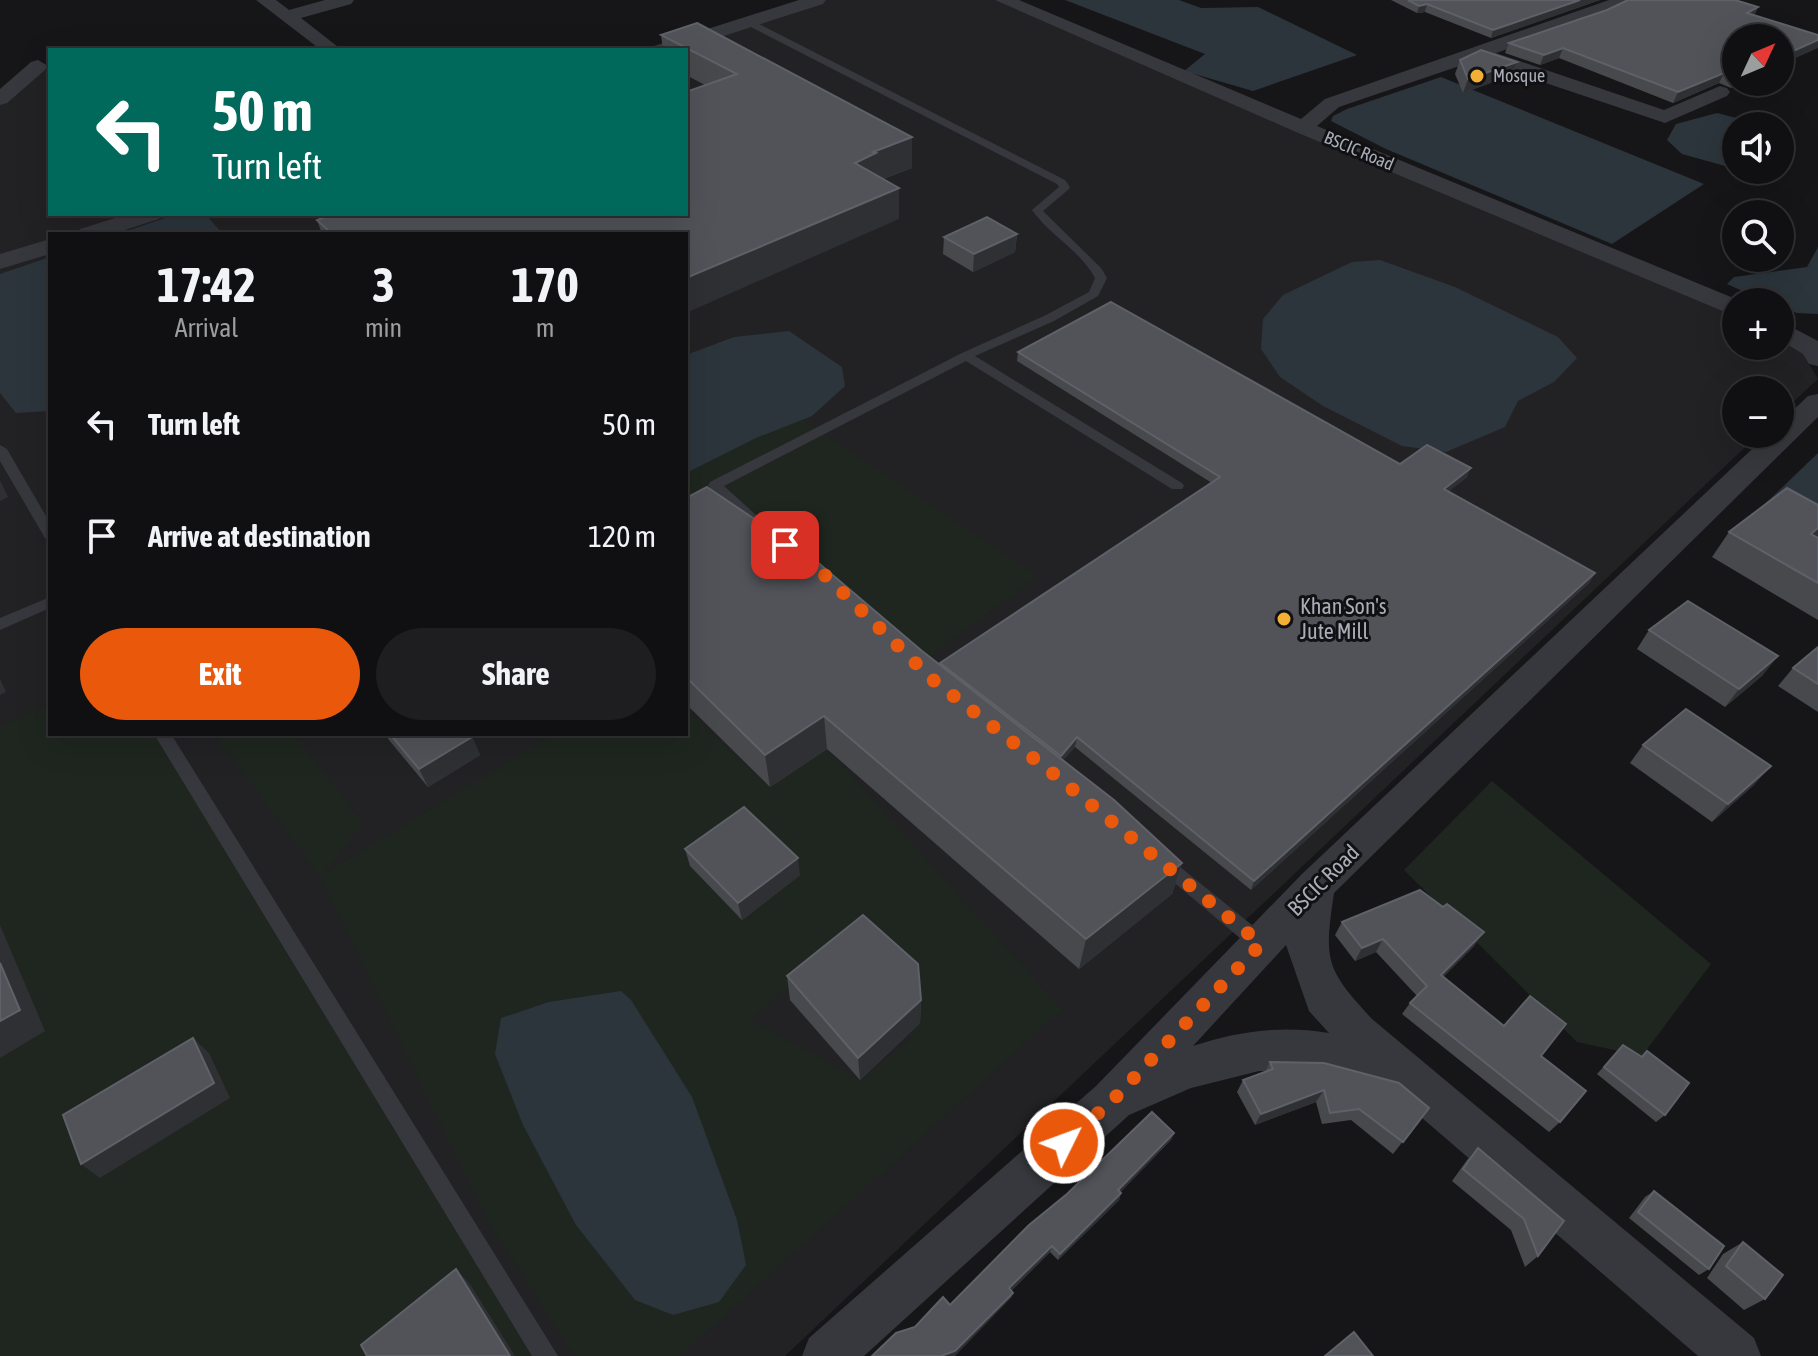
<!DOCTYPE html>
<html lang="en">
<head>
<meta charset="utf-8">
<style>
  :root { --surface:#101012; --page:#1e1e20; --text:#f1f3f6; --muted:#9c9d9f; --line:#303032; --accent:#ea580c }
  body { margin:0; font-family:"Asap Condensed",sans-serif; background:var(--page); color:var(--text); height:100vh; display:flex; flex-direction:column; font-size:30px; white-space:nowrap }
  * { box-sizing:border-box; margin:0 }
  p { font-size:26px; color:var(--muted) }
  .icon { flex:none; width:44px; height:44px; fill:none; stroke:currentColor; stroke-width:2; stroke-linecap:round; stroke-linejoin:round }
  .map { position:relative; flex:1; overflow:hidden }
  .panel { position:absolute; left:48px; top:232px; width:640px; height:504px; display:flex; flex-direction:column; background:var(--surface); border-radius:0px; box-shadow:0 8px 32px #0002,0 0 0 2px var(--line) }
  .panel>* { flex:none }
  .top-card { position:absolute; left:48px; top:48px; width:640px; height:168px; border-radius:0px; box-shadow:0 8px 32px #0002,0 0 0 2px var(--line); background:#00695c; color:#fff; overflow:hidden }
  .needle { width:52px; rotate:46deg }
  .fabs { position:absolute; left:1722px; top:24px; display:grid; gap:16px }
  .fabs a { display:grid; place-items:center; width:72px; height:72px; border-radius:50%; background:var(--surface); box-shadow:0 8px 32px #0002,0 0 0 2px var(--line); font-size:40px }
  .pin { position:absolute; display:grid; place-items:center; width:68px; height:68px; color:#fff; margin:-34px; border-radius:16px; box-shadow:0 4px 12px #0006 }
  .me { position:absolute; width:88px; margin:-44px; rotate:48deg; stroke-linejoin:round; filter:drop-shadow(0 0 6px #0008) }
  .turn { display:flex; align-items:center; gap:28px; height:168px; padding:0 32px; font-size:36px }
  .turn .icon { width:104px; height:104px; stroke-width:2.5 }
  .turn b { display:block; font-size:56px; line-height:68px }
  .eta { display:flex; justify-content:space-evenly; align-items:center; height:136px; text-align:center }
  .eta b { font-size:48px; font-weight:700; line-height:56px }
  .action { display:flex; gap:16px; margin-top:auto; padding:16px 32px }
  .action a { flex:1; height:92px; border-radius:48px; background:var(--accent); color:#fff; font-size:32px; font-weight:700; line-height:92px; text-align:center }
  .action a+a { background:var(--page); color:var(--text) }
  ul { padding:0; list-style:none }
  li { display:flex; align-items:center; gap:24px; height:112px; padding:0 32px }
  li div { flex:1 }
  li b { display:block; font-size:30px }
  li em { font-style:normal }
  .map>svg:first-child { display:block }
  .built { fill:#222225; fill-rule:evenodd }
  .green { fill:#1e261f; fill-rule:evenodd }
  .water { fill:#2c353c }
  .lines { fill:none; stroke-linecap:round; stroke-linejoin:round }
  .lane { fill:#37383d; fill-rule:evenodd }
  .street { fill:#37383d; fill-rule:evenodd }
  .wall { fill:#47494d }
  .shaded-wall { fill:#2f3033 }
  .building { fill:#525359; stroke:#5f6168; stroke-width:2 }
  .route { stroke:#ea580c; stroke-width:14; stroke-dasharray:0 25.2 }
  .poi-dot { fill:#f2b134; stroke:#111113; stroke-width:3 }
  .labels { text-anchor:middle; stroke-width:6; stroke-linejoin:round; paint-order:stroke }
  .far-poi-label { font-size:18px; fill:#a8adb8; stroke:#111113; text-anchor:start }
  .far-street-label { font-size:18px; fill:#a8adb8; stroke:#111113 }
  .poi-label { font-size:22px; fill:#a8adb8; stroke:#111113; text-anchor:start }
  .street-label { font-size:22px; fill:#a8adb8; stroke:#111113 }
</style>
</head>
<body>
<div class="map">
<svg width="1818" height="1356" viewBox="0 0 1818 1356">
  <rect width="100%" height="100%" fill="#161618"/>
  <!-- built -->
  <path class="built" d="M809 0H1006L1736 317V346H1780V339L1803 354 1818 379 1780 414V390H1736V434H1759L785 1356H0V92L29 70H50V214H686V50H648ZM50 234H686V734H50Z"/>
  <!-- green -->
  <g class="green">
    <path d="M735 375 1038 576 911 670 686 522V398Z"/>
    <path d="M50 703V734H162L536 1356H0V727Z"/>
    <path d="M686 710 770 787 827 749 1062 1010 680 1356H575L490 1225 320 877 214 734H294L364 824 322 875 554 734H686ZM834 950 912 1038 860 1080 750 1019Z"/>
    <path d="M1492 781 1711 964 1642 1056 1577 1042 1404 870Z"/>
  </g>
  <!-- water -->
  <g class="water">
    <path d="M1065 0H1179L1201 8 1258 7 1357 55 1253 91 1184 71 1205 54Z"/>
    <path d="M1441 77 1704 184 1612 244 1386 149 1331 121 1333 116 1347 109Z"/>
    <path d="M1717 113 1767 126H1736V169L1682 154 1667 140 1676 124Z"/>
    <path d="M177 214H205L223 234H118Z"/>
    <path d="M1818 247V314L1797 313 1780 307V302H1767L1727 284 1734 277 1807 267Z"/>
    <path d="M50 257V411L16 413 0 393V274Z"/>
    <path d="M1380 260 1455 287 1558 337 1577 358 1554 382 1518 401 1505 427 1446 452 1402 446 1323 406 1280 377 1261 349 1263 319 1283 295 1352 262Z"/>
    <path d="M789 331 842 367 845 386 812 416 756 438 686 473V355L734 337Z"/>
    <path d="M1818 453V539L1765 504Z"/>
    <path d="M621 991 631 1000 692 1097 737 1220 746 1265 719 1302 673 1315 635 1300 576 1225 523 1125 495 1054 501 1018 549 1002Z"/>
  </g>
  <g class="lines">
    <!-- lane -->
    <g class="lane">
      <path d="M745 20H751L1065 180 1070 187 1069 189 1043 211 1101 268 1107 278 1098 296 1054 321 975 356 1182 483 1184 486 1182 489H1172L966 361 724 486 767 525 769 528 767 531H757L710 488 708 485 710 482 962 353 1046 315 1089 292 1095 278C1080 250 1050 236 1032 210L1059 187 1057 184 745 24Z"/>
      <path d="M0 445 7 449 50 523V540L45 538 0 461Z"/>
      <path d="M50 597V608L0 630V618Z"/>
      <path d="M154 734H171L558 1356H532Z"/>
      <path d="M1163 855 1169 858 1268 938 1271 944 1268 950 1261 953 1254 950 1157 868 1154 863 1157 858Z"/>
    </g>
    <!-- street -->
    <g class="street">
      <path d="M256 0H276L289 10 325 0H354L351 4 301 18 342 50H321Z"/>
      <path d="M799 0H826L823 4 680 50H652L654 46Z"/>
      <path d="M995 0H1019L1301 119 1325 99 1609 0H1632L1602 17 1496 53 1664 110 1720 86 1727 88 1730 92 1727 96 1665 123 1477 60 1339 107 1317 126 1743 302H1736V316L1727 313 1296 132Z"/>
      <path d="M38 60 48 66 45 70 7 103 0 105V89L31 62Z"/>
      <path d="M128 214H162L159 219 112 234H76L80 229Z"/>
      <path d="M50 239V254L0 269V254Z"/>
      <path d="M1780 321 1818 341V366L1809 364 1803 354 1780 340Z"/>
      <path d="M1818 394V417L1334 893C1324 961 1325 968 1372 1019L1754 1338 1761 1356H1698L1392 1092 1317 1072 1259 1071 1191 1088 1129 1115 864 1356H802L809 1338 1096 1086 1302 874 1768 434H1780V423L1808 396ZM1286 945 1309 1011 1329 1033C1282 1025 1238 1031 1193 1046Z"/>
    </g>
  </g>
  <!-- wall -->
  <g class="wall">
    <path d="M1391 0H1600L1491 38 1425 12 1417 13Z"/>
    <path d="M1758 7 1754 16 1736 82H1743L1731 88 1719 83 1673 103 1559 58 1540 65 1505 53 1509 43Z"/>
    <path d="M661 35 912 137V168L883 179 899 188V219L686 234H322L317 220 705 85 686 75V50H663Z"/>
    <path d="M1460 60 1517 62 1512 75 1463 93 1455 74Z"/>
    <path d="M1017 234 1015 252 973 272 943 254 944 237Z"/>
    <path d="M1018 352 1400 464 1467 477 1449 491 1595 573 1589 583 1251 890 1075 747 1063 760 1182 863 1172 894 1079 969 827 749 770 787 686 704V498L922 651 940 665V663L1212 483 1017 361Z"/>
    <path d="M1818 505V620L1712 557 1729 532Z"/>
    <path d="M1649 630 1763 675 1725 707 1637 649Z"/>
    <path d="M1818 647V712L1778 686 1793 668Z"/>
    <path d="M384 734H470L472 737 480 755 428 787Z"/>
    <path d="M1643 745 1755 784 1712 822 1630 763Z"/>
    <path d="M685 849 800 875 742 920 690 866Z"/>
    <path d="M1342 922 1475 945 1443 977 1541 1056 1560 1122 1549 1132 1402 1014 1410 1003 1417 996 1376 952 1355 961 1335 935Z"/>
    <path d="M787 976 921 1000 920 1023 860 1080 790 1000Z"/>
    <path d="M1623 1045 1641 1056 1647 1051 1665 1115 1656 1122 1597 1074Z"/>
    <path d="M1270 1062 1429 1108 1393 1154 1351 1120 1322 1124 1316 1102 1255 1125 1237 1092 1243 1080 1265 1072Z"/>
    <path d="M1174 1133 1171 1140 1120 1192 1121 1193 1119 1200 1058 1260 1050 1252 1011 1291 1013 1293 1011 1298 915 1327 950 1305Z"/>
    <path d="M1478 1148 1564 1221 1538 1256 1525 1267 1511 1230 1452 1181 1467 1160Z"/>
    <path d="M1654 1191 1709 1269 1699 1275 1629 1218 1645 1197Z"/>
    <path d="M1743 1242 1765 1299 1744 1310 1707 1278 1723 1254Z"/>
  </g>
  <!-- shaded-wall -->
  <g class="shaded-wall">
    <path d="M1580 0H1600L1491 38 1493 30Z"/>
    <path d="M1427 4 1425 12 1417 13 1419 6Z"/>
    <path d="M1758 7 1753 17 1747 13Z"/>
    <path d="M1818 40V48L1780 65V57Z"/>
    <path d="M1563 48 1559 58 1540 65 1544 55Z"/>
    <path d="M1517 62 1512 75 1463 93 1468 79Z"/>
    <path d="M1724 73 1719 83 1673 103 1678 92Z"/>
    <path d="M1736 77V82H1743L1731 88Z"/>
    <path d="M912 137V168L877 181 855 163 873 152Z"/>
    <path d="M899 188V219L686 313V278Z"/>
    <path d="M1017 234 1015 252 973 272 974 254Z"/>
    <path d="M1471 468 1467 477 1440 498 1444 489Z"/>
    <path d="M0 480 8 497 0 501Z"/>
    <path d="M1818 528V538L1811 534Z"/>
    <path d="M1595 573 1589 583 1251 890 1254 881Z"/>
    <path d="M1778 656 1763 675 1725 707 1739 689Z"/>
    <path d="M0 679 6 692 0 695Z"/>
    <path d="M824 716 827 749 770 787 765 755Z"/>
    <path d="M472 737 480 755 428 787 419 769Z"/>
    <path d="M1077 737 1075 747 1059 765 1061 756Z"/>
    <path d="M1771 766 1755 784 1712 822 1728 804Z"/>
    <path d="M798 858 800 875 742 920 738 903Z"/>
    <path d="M1182 863 1172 894 1079 969 1086 939Z"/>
    <path d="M0 925 45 1031 0 1058Z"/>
    <path d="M1484 932 1475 945 1433 987 1441 975Z"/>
    <path d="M1383 939 1376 952 1355 961 1362 948Z"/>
    <path d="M921 1000 920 1023 860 1080 858 1058Z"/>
    <path d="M193 1038 209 1053 230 1098 100 1178 81 1164Z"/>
    <path d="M1324 1090 1316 1102 1255 1125 1261 1114Z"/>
    <path d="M1174 1133 1171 1140 1116 1197 1118 1190Z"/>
    <path d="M1121 1193 1119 1200 1058 1260 1060 1254Z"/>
    <path d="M1052 1246 1050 1252 1008 1294 1009 1288Z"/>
    <path d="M456 1269 470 1284 515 1356H510Z"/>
    <path d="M1013 1293 1011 1298 955 1356H941Z"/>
  </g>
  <!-- building -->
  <g class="building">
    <path d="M1408 0H1580L1493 30 1427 4 1419 6Z"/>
    <path d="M1628 0H1735L1758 7 1747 13 1818 35V40L1780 57V38H1736V77L1724 73 1678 92 1563 48 1544 55 1509 43 1607 10Z"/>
    <path d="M697 23 912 137 873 152 876 153 855 163 899 188 686 278V234H332L317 220 333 214H686V92L737 74 661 35Z"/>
    <path d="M1481 50 1517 62 1468 79 1460 60Z"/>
    <path d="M987 217 1017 234 974 254 944 237Z"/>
    <path d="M1111 302 1400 464 1427 445 1471 468 1444 489 1595 573 1254 881 1077 737 1061 756 940 663 1220 477 1018 352Z"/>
    <path d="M707 487 815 560 922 651 1114 800 1182 863 1086 939 824 716 765 755 686 677V498Z"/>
    <path d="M1787 488 1818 505V528L1811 534 1818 538V583L1729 532Z"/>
    <path d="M1688 601 1778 656 1739 689 1649 630Z"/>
    <path d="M1818 647V684L1793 668Z"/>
    <path d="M1686 709 1771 766 1728 804 1643 745Z"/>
    <path d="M390 734H470L472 737 419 769Z"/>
    <path d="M744 807 798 858 738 903 685 849Z"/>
    <path d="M1420 890 1443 907 1447 904 1484 932 1441 975 1504 1026 1530 996 1566 1024 1541 1056 1586 1091 1560 1122 1410 1003 1427 986 1383 939 1362 948 1342 922Z"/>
    <path d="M863 915 918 964 921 1000 858 1058 787 976Z"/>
    <path d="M0 963 20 1010 0 1021Z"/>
    <path d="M193 1038 214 1083 81 1164 63 1115Z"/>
    <path d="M1623 1045 1642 1057 1647 1051 1689 1083 1665 1115 1604 1067Z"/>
    <path d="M1270 1062 1324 1063 1399 1083 1429 1108 1403 1142 1359 1109 1330 1113 1324 1090 1261 1114 1243 1080 1273 1069Z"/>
    <path d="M1152 1112 1174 1133 1118 1190 1121 1193 1060 1254 1052 1246 1009 1288 1013 1293 955 1351 941 1356H872L896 1333 915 1327 943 1297 950 1305 1029 1225 1067 1194Z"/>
    <path d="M1478 1148 1564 1221 1538 1256 1524 1219 1463 1169Z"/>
    <path d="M1654 1191 1724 1246 1709 1269 1638 1212Z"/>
    <path d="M1743 1242 1783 1275 1765 1299 1726 1266Z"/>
    <path d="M456 1269 510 1356H367L361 1345Z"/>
    <path d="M1354 1332 1373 1356H1325Z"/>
  </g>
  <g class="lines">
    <!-- route -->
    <path class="route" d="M785 545 827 577 933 680 1055 775 1261 944 1112 1101 1064 1143"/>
  </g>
  <!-- markers -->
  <g class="poi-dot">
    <circle cx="1477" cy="76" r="8"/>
    <circle cx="1284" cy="619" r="8"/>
  </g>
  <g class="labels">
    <!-- far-poi labels -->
    <g class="far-poi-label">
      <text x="1493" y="82">Mosque</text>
    </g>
    <!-- far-street labels -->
    <g class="far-street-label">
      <text transform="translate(1359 151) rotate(23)" y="6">BSCIC Road</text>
    </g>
    <!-- poi labels -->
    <g class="poi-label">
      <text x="1300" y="614">Khan Son's<tspan x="1300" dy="25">Jute Mill</tspan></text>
    </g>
    <!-- street labels -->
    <g class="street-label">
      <text transform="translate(1323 880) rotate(-45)" y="8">BSCIC Road</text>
    </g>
  </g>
</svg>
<div class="fabs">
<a><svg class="needle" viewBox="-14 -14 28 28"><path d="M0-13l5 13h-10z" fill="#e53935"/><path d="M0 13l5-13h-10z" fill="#9c9d9f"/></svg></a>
<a><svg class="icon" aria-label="sound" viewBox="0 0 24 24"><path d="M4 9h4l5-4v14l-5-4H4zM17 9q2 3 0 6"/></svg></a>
<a><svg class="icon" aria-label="search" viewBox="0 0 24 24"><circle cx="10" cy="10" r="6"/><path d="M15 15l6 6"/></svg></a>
<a>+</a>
<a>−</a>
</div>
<div class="pin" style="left:785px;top:545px;background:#d93025"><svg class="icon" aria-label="arrive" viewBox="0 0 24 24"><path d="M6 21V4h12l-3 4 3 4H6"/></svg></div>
<svg class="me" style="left:1064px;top:1143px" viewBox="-20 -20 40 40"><circle r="17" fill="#ea580c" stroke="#fff" stroke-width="3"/><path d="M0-11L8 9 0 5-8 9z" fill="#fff"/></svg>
<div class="top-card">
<div class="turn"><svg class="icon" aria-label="left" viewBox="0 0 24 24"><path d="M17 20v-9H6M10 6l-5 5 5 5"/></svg><div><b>50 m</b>Turn left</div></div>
</div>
<section class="panel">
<div class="eta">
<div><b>17:42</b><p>Arrival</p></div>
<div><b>3</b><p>min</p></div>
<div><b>170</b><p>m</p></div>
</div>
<ul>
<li><svg class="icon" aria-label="left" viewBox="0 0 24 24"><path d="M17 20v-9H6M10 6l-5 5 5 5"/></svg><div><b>Turn left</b></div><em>50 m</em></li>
<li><svg class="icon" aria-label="arrive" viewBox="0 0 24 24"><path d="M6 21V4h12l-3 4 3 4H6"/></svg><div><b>Arrive at destination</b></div><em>120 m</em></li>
</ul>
<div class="action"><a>Exit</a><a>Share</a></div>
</section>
</div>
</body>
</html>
